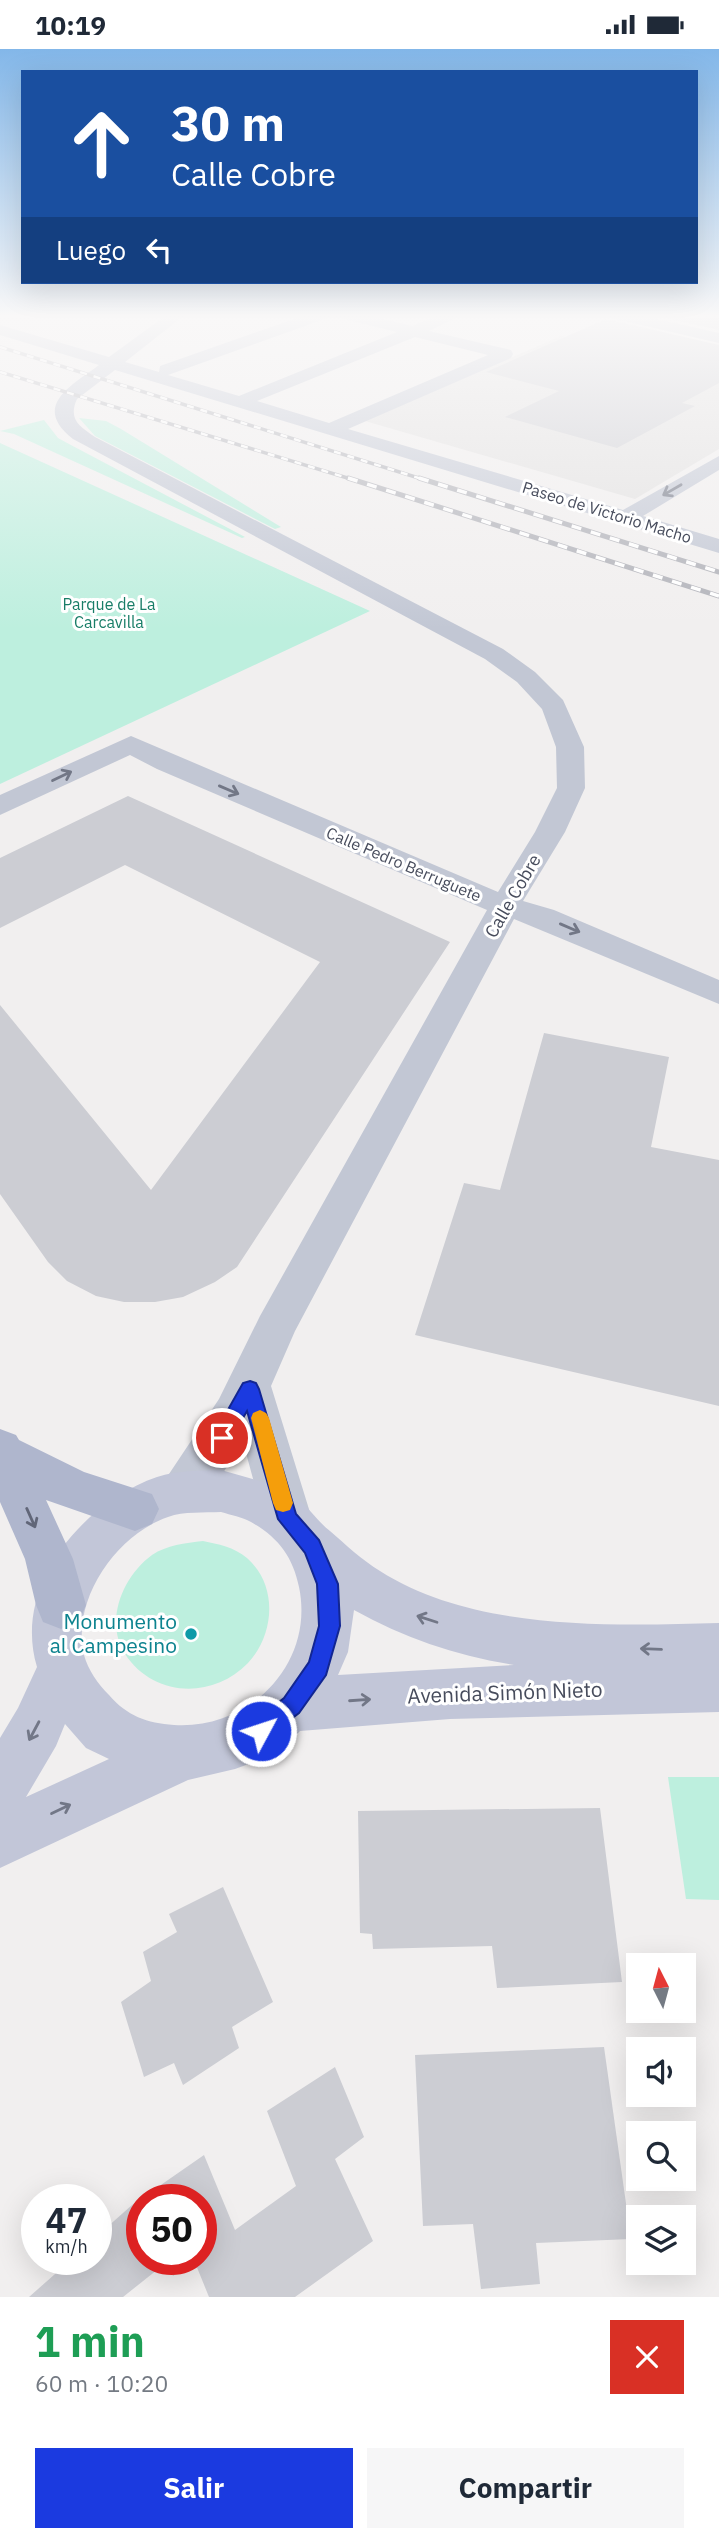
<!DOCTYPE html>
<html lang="es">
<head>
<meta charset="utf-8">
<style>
  :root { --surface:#fff; --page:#f6f6f7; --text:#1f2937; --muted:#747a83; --accent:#1b3ae0 }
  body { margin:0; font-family:"IBM Plex Sans",sans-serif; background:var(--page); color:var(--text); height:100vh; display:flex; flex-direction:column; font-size:26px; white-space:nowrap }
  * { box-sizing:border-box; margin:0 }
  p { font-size:23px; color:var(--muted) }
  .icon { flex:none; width:38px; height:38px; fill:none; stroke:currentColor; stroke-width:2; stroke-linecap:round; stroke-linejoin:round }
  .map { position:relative; height:2248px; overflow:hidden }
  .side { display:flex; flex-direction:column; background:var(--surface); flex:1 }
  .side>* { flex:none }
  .top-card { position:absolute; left:21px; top:21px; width:677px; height:214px; border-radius:0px; box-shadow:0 7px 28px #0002; background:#1a4fa0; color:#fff; overflow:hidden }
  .needle { width:46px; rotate:354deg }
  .fabs { position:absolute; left:626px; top:1904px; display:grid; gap:14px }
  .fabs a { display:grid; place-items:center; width:70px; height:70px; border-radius:0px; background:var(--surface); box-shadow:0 7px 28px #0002; font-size:35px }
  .speed { position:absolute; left:21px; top:2135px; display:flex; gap:14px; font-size:35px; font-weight:700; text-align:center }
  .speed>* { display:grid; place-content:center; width:91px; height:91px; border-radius:50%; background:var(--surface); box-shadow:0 7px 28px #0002; line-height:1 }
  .speed small { font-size:18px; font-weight:400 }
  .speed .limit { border:10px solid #d22; background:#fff; color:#111 }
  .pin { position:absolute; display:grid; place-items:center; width:60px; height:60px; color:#fff; margin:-30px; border:4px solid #fff; border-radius:50%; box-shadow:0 2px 7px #0007 }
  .me { position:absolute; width:77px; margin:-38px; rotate:50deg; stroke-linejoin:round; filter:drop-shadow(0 0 5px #0008) }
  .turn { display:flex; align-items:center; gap:24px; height:147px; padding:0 35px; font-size:32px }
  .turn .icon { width:91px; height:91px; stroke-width:2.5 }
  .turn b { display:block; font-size:49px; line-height:60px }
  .then { display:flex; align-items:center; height:66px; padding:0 35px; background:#0003; gap:14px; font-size:26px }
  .round { display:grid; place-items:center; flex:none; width:74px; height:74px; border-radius:0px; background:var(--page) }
  .overview { display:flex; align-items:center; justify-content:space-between; height:119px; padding:0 35px }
  h1 { font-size:42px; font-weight:800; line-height:52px; color:#1e9e55 }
  .action { display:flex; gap:14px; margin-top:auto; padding:14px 35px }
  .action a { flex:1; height:80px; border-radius:0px; background:var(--accent); color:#fff; font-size:28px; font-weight:800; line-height:80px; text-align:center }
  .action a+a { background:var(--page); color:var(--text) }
  .status { display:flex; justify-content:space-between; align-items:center; height:49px; padding:0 35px; background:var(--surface); direction:ltr }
  .status svg { height:19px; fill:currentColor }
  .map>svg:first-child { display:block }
  .education { fill:#e2e1e1 }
  .green { fill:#bdefde }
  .building { fill:#cccdd3; fill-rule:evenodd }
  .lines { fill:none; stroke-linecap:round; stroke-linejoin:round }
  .minor { fill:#c2c7d4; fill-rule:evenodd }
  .secondary { fill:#c2c6d8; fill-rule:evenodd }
  .primary { fill:#afb6cd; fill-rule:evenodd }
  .rail-far1-casing { stroke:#b1b2b9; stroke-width:3.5 }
  .rail-casing { stroke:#b1b2b9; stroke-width:5 }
  .rail-far1 { stroke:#fff; stroke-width:2.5; stroke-dasharray:7; stroke-linecap:butt }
  .rail { stroke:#fff; stroke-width:3.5; stroke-dasharray:10; stroke-linecap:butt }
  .oneway { stroke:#727786 }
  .oneway2 { stroke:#616678 }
  .oneway3 { stroke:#727787 }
  .route { fill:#1b3ae0; stroke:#122692; stroke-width:2 }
  .slow { fill:#f59e0b }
  .culture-dot { fill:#0f9aa8; stroke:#fff; stroke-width:2.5 }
  .labels { text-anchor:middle; stroke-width:6; stroke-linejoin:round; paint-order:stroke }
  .far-street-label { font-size:16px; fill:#474c5c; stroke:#fff }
  .far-park-label { font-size:16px; fill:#187d67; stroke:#fff }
  .street-label { font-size:18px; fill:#474c5c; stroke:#fff }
  .near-culture-label { font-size:21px; fill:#0d838f; stroke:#fff; text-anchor:end }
  .near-street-label { font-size:21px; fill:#474c5c; stroke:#fff }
</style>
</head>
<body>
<div class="status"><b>10:19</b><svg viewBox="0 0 49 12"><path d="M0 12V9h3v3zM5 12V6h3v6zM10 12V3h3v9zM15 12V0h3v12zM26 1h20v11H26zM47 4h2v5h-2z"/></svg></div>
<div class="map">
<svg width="719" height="2248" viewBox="0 0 719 2248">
  <rect width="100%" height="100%" fill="#f1efef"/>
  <!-- education -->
  <path class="education" d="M561 287 719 325V400L635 450 365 372Z"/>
  <!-- green -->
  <g class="green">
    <path d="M79 369 106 372 121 380 281 478 275 480 95 387Z"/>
    <path d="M44 371 58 389 69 395 245 488 242 489 14 385 0 382Z"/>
    <path d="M0 394 370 562 0 735Z"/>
    <path d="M203 1492C218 1495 234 1498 247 1509 278 1536 275 1585 248 1614 212 1651 153 1648 125 1605 104 1572 123 1527 152 1506 167 1496 185 1494 203 1492Z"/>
    <path d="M719 1728V1851L686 1850 668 1728Z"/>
  </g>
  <!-- building -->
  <g class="building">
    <path d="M648 265H719V281Z"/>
    <path d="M606 270 719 296V334L682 354 695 357 617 399 505 368 559 342 486 323Z"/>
    <path d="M128 747 450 893 237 1218 215 1233 183 1248 155 1253H124L96 1247 67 1232 48 1213 0 1145V956L151 1141 320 913 125 816 0 879V809Z"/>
    <path d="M544 984 669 1008 651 1098 719 1111V1357L415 1286 464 1134 500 1141Z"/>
    <path d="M600 1759 622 1933 497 1939 492 1897 373 1900 372 1885 360 1884 358 1762Z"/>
    <path d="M223 1838 273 1953 232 1978 239 1999 183 2036 174 2014 144 2028 121 1953 151 1932 143 1903 177 1883 169 1865Z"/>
    <path d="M604 1998 631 2190 536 2194 540 2235 481 2240 473 2175 423 2177 415 2006Z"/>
    <path d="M335 2018 364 2088 335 2110 373 2192 295 2248H209L194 2211 173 2227 167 2213 123 2248H29L72 2210H96V2188L132 2156 204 2106 235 2181 296 2137 267 2062ZM142 2151H201V2210H142Z"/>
  </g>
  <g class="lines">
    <!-- minor -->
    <g class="minor">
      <path d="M168 265H186L125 313 159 323 160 317 308 265H332L330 268 168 326 239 347 397 283 336 268 334 265H363L412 277 441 265H464L429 282 511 301 513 305 511 309 348 380 623 461 719 407V421L643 467 719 490V504L115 321 77 350C68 370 79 377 95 388L503 600 535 623 563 651 584 698 585 739 565 783 523 852 554 861 719 931V955L514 870 295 1282 271 1337 312 1470 305 1486 288 1492 271 1486 264 1470 243 1393 201 1458 184 1464 167 1458 161 1443 167 1428 219 1350 260 1267 487 861 157 720 130 706 0 766V746L131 687 498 843 535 783 557 739 556 698 542 660 517 633 485 610 73 390C31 357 71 337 99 316L0 286V276L109 308ZM415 288 488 306 329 374 257 352Z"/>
      <path d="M605 265H635L719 284V294L607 268Z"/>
    </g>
    <!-- secondary -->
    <path class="secondary" d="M221 1421C247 1429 273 1433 296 1449 309 1458 318 1473 330 1482 346 1496 362 1511 380 1522 474 1582 611 1577 719 1574V1663L450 1670 300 1682 291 1691 254 1713 235 1720 188 1731 0 1819V1689L18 1659 37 1618C12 1536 84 1453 157 1428 178 1421 200 1422 221 1421ZM221 1463C231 1466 242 1468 251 1473 278 1488 293 1508 299 1538 315 1614 250 1681 174 1676 147 1674 127 1667 109 1646 98 1635 88 1621 84 1606 71 1551 116 1486 168 1468 184 1462 204 1464 221 1463ZM354 1561C404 1589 457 1607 514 1616L338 1626 348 1603ZM65 1675 86 1699 109 1710 26 1748 56 1697Z"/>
    <!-- primary -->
    <path class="primary" d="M0 1380 16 1386 19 1391 84 1423 152 1445 159 1460 152 1475 135 1482 46 1451 73 1510 86 1556 79 1573 61 1580 43 1573 36 1556 25 1510 0 1453Z"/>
    <!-- rail-far1 casing -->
    <g class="rail-far1-casing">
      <g id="rail-far1">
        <path d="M0 298 425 431"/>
        <path d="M0 323 354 431"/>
      </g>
    </g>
    <!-- rail casing -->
    <g class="rail-casing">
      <g id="rail">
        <path d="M348 429 719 547"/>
        <path d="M419 429 719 523"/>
      </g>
    </g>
    <!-- rail-far1 -->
    <use href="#rail-far1" class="rail-far1"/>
    <!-- rail -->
    <use href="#rail" class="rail"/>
  </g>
  <!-- one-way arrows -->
  <defs><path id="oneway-shaft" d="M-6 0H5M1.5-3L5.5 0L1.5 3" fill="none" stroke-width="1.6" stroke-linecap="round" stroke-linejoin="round" transform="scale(1.75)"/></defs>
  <g class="oneway">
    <use href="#oneway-shaft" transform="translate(672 441) rotate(150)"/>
    <use href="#oneway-shaft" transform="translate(62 727) rotate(-26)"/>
    <use href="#oneway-shaft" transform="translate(229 741) rotate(23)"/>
    <use href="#oneway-shaft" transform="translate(570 879) rotate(23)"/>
  </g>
  <use class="oneway2" href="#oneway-shaft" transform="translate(31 1469) rotate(66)"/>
  <g class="oneway3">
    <use href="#oneway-shaft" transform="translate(427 1570) rotate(-162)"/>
    <use href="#oneway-shaft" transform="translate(651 1600) rotate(-178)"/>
    <use href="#oneway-shaft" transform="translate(360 1651) rotate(-4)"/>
    <use href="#oneway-shaft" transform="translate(34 1682) rotate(118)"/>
    <use href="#oneway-shaft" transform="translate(61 1760) rotate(-26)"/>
  </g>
  <!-- sky -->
  <linearGradient id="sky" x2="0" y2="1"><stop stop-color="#83b7e9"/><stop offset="0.46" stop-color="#f9f8f8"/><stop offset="1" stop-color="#f9f8f8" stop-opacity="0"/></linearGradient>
  <rect width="719" height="580" fill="url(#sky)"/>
  <!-- route -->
  <path class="route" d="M250 1332 256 1334 259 1340 296 1465 319 1491 338 1535 340 1577 326 1626 299 1664 261 1693 253 1690 250 1682 253 1674 284 1649 309 1613 319 1577 317 1535 305 1504 278 1470 247 1362 228 1395 222 1397 215 1395 212 1389 243 1334Z"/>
  <!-- slow -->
  <path class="slow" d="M260 1361 266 1364 269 1369 293 1454 290 1461 283 1463 276 1461 273 1454 251 1369 253 1364Z"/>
  <!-- markers -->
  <circle class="culture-dot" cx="191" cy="1585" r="7"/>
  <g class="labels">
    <!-- far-street labels -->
    <g class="far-street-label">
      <text transform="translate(607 463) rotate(17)" y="6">Paseo de Victorio Macho</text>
      <text transform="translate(404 815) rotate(23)" y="6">Calle Pedro Berruguete</text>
    </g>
    <!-- far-park labels -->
    <g class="far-park-label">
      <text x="109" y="561">Parque de La<tspan x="109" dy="18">Carcavilla</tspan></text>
    </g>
    <!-- street labels -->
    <g class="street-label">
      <text transform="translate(513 847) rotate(-60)" y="6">Calle Cobre</text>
    </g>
    <!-- near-culture labels -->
    <g class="near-culture-label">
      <text x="177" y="1580">Monumento<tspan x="177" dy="24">al Campesino</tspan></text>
    </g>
    <!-- near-street labels -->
    <g class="near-street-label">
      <text transform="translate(505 1644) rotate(-2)" y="7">Avenida Simón Nieto</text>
    </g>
  </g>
</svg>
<div class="fabs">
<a><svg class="needle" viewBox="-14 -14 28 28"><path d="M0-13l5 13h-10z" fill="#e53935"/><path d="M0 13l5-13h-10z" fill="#747a83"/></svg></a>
<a><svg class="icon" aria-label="sound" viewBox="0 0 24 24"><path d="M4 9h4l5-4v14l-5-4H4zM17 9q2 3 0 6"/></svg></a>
<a><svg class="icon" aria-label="search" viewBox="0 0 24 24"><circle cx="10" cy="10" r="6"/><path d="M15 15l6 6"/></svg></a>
<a><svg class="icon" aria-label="layers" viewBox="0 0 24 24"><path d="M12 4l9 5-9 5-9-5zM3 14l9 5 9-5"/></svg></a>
</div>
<div class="speed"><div>47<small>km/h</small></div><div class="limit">50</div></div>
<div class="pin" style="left:222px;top:1389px;background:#d93025"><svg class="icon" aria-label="arrive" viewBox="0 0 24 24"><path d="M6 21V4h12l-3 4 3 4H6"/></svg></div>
<svg class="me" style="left:261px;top:1682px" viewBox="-20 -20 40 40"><circle r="17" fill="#1b3ae0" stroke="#fff" stroke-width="3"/><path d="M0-11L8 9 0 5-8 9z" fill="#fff"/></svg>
<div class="top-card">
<div class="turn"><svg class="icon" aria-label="ahead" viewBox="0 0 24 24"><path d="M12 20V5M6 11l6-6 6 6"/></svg><div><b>30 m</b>Calle Cobre</div></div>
<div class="then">Luego<svg class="icon" aria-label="left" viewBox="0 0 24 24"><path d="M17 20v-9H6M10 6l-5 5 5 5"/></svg></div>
</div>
</div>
<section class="side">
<div class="overview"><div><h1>1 min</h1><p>60 m · 10:20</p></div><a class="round" style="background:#d93025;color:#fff"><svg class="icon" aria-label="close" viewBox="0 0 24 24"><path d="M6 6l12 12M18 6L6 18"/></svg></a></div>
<div class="action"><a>Salir</a><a>Compartir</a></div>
</section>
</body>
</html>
